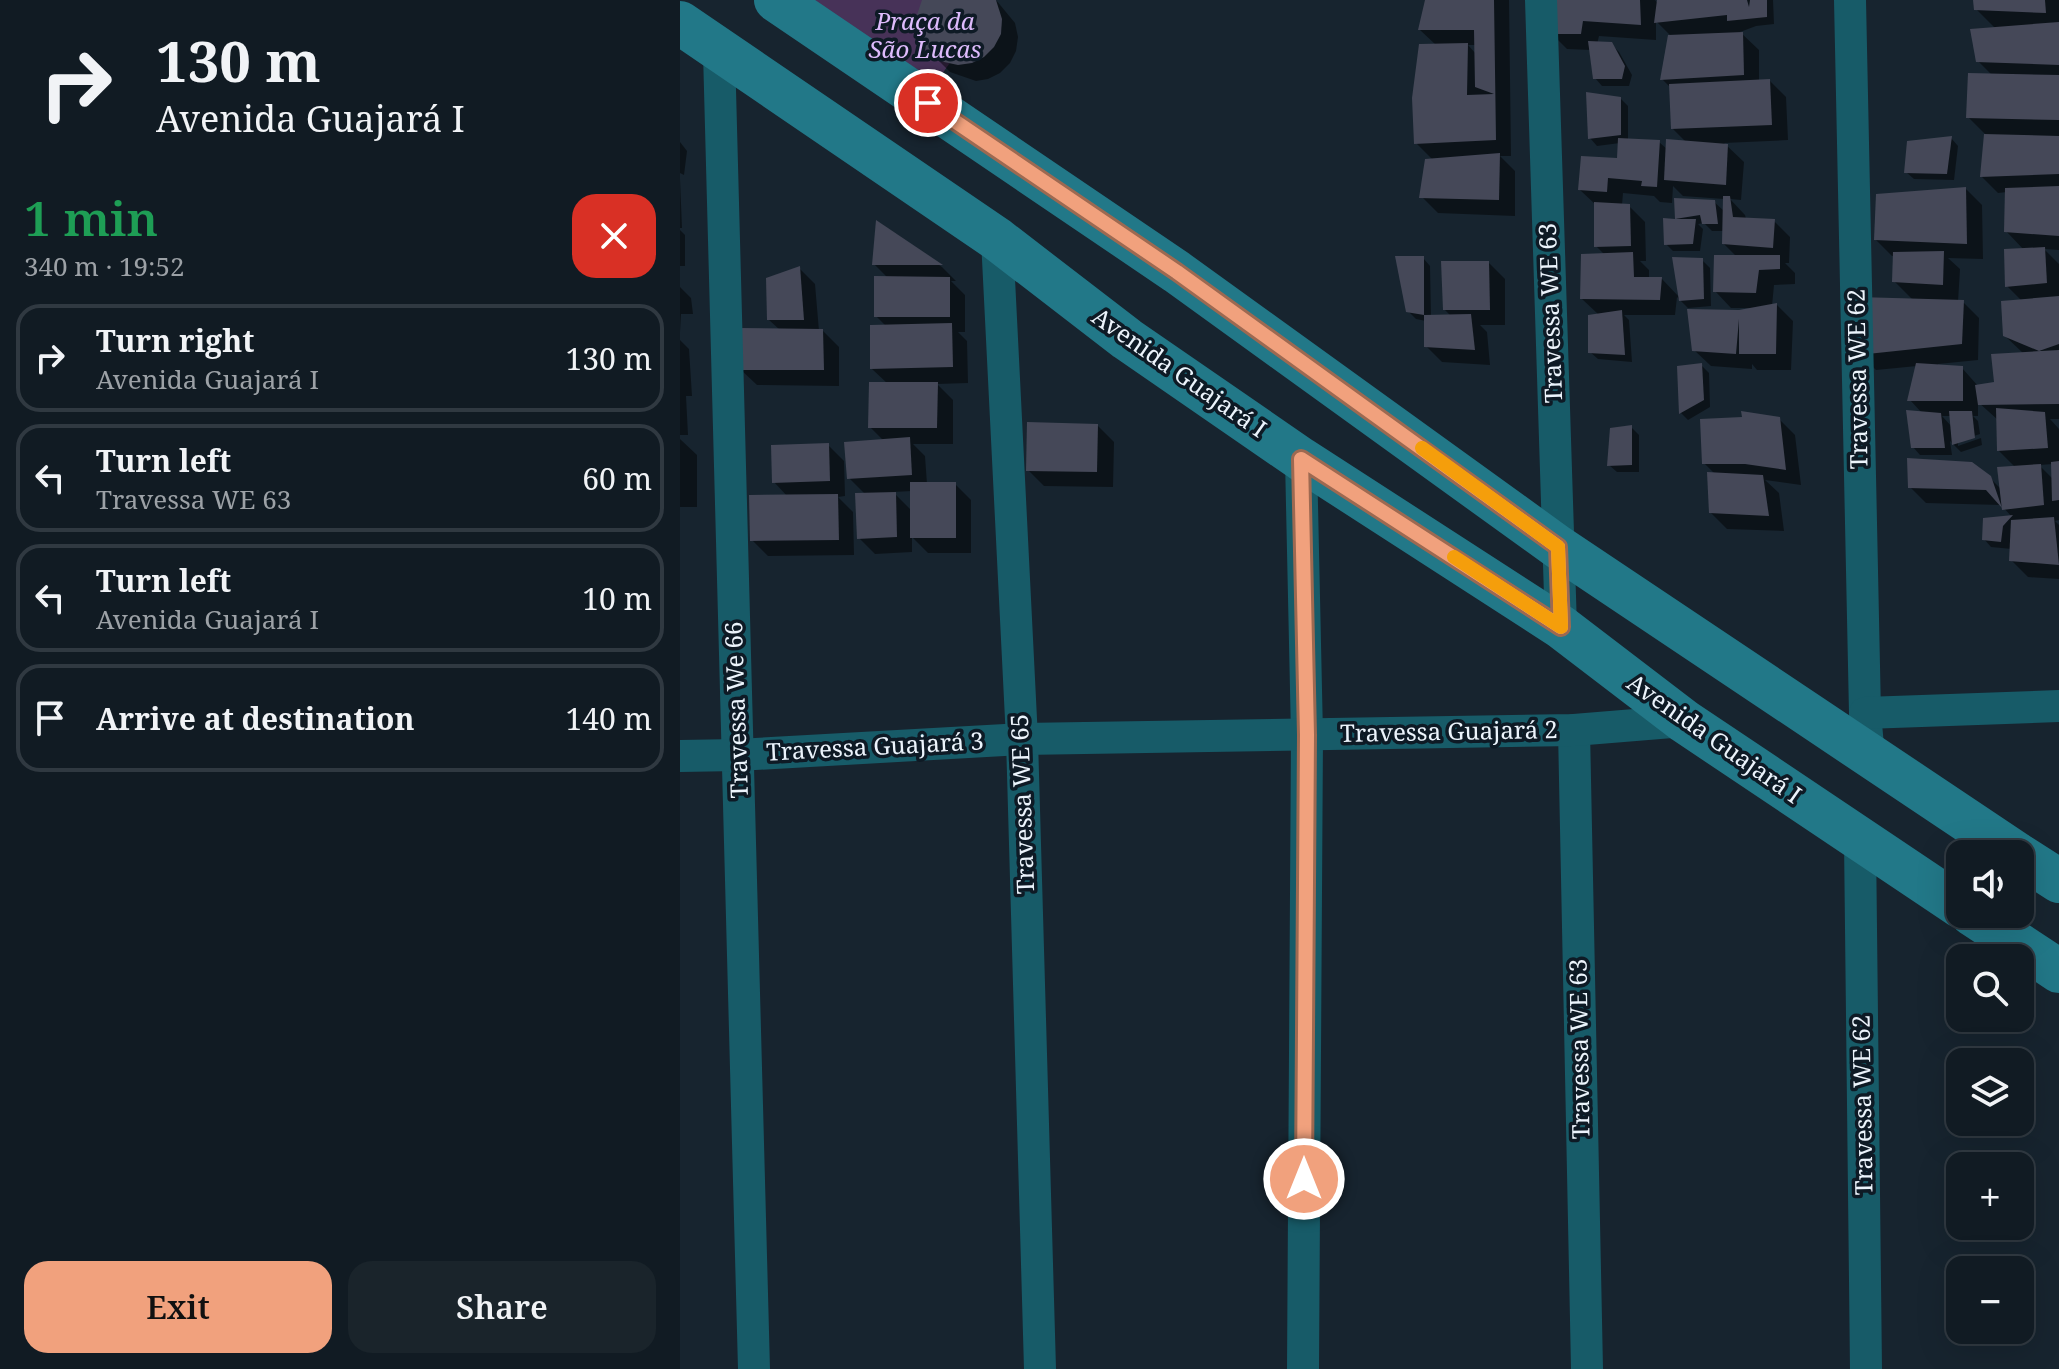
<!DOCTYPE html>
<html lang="en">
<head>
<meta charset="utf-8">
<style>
  :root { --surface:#111b23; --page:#1a242b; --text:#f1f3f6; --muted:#9ca1a6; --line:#303941; --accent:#f1a17d }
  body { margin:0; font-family:"Noto Serif",serif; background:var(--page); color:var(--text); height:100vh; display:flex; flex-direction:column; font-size:30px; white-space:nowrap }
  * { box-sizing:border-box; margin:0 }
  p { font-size:26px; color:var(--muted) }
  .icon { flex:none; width:44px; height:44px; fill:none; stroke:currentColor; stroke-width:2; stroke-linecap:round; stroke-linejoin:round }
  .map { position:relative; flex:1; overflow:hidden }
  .sheet { display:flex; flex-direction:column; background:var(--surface); width:680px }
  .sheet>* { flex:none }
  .top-card { background:#111b23; color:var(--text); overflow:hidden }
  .fabs { position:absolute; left:1266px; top:840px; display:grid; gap:16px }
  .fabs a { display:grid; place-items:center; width:88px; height:88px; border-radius:16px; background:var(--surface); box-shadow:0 8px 32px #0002,0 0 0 2px var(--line); font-size:40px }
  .pin { position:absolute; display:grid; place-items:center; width:68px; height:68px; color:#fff; margin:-34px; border:4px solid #fff; border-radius:50%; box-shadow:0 2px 8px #0007 }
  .me { position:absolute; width:88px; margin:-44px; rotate:0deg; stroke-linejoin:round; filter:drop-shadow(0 0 6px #0008) }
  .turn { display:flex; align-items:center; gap:28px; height:168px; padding:0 24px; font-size:36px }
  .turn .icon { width:104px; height:104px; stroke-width:2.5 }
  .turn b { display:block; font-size:56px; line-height:68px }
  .round { display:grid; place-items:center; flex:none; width:84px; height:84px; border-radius:24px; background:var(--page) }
  .summary { display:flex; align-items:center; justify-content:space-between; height:136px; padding:0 24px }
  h1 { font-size:48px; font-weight:600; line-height:60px; color:#1e9e55 }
  .button { display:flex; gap:16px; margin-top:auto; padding:16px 24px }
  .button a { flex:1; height:92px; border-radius:24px; background:var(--accent); color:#111; font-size:32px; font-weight:600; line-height:92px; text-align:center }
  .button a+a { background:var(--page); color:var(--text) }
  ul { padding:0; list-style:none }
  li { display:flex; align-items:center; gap:24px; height:108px; margin:0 16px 12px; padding:0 8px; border:4px solid var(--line); border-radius:24px }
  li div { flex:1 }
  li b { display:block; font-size:30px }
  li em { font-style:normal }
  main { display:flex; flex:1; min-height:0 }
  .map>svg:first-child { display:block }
  .green { fill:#473258 }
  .shadow { fill:#0007; fill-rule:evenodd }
  .building { fill:#454858 }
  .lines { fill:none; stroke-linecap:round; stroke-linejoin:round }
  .street { stroke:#175b68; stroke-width:32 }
  .secondary { stroke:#227888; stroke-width:44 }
  .route-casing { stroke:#9d6951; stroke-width:20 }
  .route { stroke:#f1a17d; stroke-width:14 }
  .slow { stroke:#f59e0b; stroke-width:14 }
  .labels { text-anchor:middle; stroke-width:7; stroke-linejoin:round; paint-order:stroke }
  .park-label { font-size:24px; font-style:italic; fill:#debbfc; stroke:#0e1a25 }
  .street-label { font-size:24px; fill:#ecf4fc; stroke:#0e1a25 }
</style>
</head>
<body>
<main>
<section class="sheet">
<div class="top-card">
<div class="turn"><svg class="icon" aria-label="right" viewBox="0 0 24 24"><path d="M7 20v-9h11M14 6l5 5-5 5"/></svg><div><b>130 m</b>Avenida Guajará I</div></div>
</div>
<div class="summary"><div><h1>1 min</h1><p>340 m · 19:52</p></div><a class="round" style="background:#d93025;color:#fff"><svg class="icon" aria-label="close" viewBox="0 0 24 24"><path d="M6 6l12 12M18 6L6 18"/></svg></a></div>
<ul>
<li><svg class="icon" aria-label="right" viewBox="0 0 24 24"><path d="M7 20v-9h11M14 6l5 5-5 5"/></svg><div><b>Turn right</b><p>Avenida Guajará I</p></div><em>130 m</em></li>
<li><svg class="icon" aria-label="left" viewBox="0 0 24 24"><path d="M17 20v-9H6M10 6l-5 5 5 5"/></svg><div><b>Turn left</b><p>Travessa WE 63</p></div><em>60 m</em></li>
<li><svg class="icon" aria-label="left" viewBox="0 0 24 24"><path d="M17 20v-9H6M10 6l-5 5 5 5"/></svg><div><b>Turn left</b><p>Avenida Guajará I</p></div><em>10 m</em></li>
<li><svg class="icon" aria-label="arrive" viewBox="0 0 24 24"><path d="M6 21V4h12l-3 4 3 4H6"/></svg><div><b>Arrive at destination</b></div><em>140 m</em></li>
</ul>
<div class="button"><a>Exit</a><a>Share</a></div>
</section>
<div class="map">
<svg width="1379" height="1369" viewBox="0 0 1379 1369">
  <rect width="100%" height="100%" fill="#17242f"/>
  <!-- green -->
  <path class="green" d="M129 0H314L255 84Z"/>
  <!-- shadow -->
  <g class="shadow">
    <path d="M245 0H316L335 23 338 37 336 51 330 63 320 73 308 79 296 81 270 72 253 55Z"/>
    <path d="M747 0H829L831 156H820L835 171V216L758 213 742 197 753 160 736 143 756 45 740 30ZM788 45H796V54Z"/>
    <path d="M872 0H975L978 4 979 0H1093L1094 24 1076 26 1060 32 1079 50V82L1090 81 1106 97 1108 140 1044 143 1064 162 1061 200 1050 199 1065 215 1066 219 1094 221 1110 237 1109 263H1105L1115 273V284L1094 285 1092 306 1097 305 1113 321 1111 370H1077L1072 364V369L1031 366 1014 350 1059 312 1072 308H1051L1035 291 1057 257 1044 244V231H1032L1024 223 1018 224 1023 229 1020 251H993L986 244 997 221 996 200H1032L1044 211V199L1003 196 993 186 992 203 980 202 974 196 943 193 942 205 949 206 965 222 966 261H960L969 270V279H982L1000 298 1022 260 1030 268 1031 306 1008 308 997 297 995 315H944L949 320 952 362 918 359 910 352 919 315 902 299 925 255 916 246V205L900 190 938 160 940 143 917 146 910 138 940 98 948 106V140L979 142 988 150 1007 143 993 129 991 88 982 79 990 35 976 21V40L919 36 917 44H931L939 52 952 75 949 86H922L915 78 911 50 887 49 871 33Z"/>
    <path d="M1295 0H1379V250L1364 249 1379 264V419H1370L1379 429V520L1375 521 1379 525V579L1348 577 1332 561V549L1311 547 1304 539V520L1332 517 1321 505 1246 503 1230 487 1310 478 1322 490 1336 468 1319 451 1318 420 1298 402V416H1293L1298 421 1300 434 1278 441V446L1301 438 1302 445 1281 452 1270 441 1272 455H1240L1233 447 1242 413 1230 400 1237 366 1196 370 1180 354 1234 301 1214 281 1215 256H1212L1196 240 1286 189 1302 205 1303 259 1268 258 1280 269 1278 302H1283L1299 318 1298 360 1258 364V366L1282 368 1298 386 1316 383 1344 354 1324 335 1342 301 1327 286 1344 250 1326 231 1327 192 1318 193 1302 177 1306 135 1288 117 1312 75 1298 61 1316 29 1296 9ZM1262 416H1271L1272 427ZM1373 464 1374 480 1359 465Z"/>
    <path d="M1271 138 1278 146 1274 180 1234 179 1226 172Z"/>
    <path d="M0 142 7 151 4 175 0 173Z"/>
    <path d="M0 179 2 228H0Z"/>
    <path d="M198 223 262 267 276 281H271L285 295V332H278L287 341 288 383 257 384 273 400V444H233L245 456 247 484H275L291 500V553H248L232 537V552L195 554 179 538 186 495 169 478 204 441 190 427 208 384 192 369 206 326 196 316 208 278 194 264ZM232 491V511L213 492Z"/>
    <path d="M0 230 5 235V266H0Z"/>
    <path d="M743 258 750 266 751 317H772L765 310 809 263 825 279V325H800L807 332 810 365 762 362 746 346V321L736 319 728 311Z"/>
    <path d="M119 268 135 284 139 331H143L159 347V386L77 385 60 369 100 330 89 320Z"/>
    <path d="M0 287 11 298 13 314H1L0 332Z"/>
    <path d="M0 340 9 349 12 396H6L8 435H0Z"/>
    <path d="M1022 366 1029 373 1030 407 1008 420 1001 413 999 368Z"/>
    <path d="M1099 419 1115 435 1121 485 1085 480 1099 493 1104 531 1047 529 1031 513 1035 474 1024 463Z"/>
    <path d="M418 426 434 442 433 487 364 486 348 470Z"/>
    <path d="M951 427 959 435V472H937L929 465Z"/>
    <path d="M0 439 17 455V507H0Z"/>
    <path d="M148 445 164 461 165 496 158 497 173 512 174 555 88 556 72 540 108 497 94 482Z"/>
  </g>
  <!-- building -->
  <g class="building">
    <path d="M242 0H316L322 19 321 34 314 47 304 57 292 63 278 65 264 62 252 56 243 45 237 32 236 18Z"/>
    <path d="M745 0H814L816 140 734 144 732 98 739 44 788 43 787 95 814 94 795 87 794 30H738Z"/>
    <path d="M870 0H960L961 25 903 21 901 34H869Z"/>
    <path d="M977 0H1067L1069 7 1070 0H1087V17L1047 21V15L974 23Z"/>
    <path d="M1293 0H1365L1366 13 1294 10Z"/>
    <path d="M1379 22V65L1296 62 1290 29Z"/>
    <path d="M1063 32 1064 75 980 80 988 35Z"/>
    <path d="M908 41 932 42 945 66 942 79H913Z"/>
    <path d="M1288 73 1379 75V120L1286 118Z"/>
    <path d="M1090 79 1092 125 991 129 989 84Z"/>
    <path d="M906 92 941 97V135L908 139Z"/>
    <path d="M1304 134 1379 136V174L1300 177Z"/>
    <path d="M1272 136 1267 174 1224 173 1227 141Z"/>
    <path d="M938 138 980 140 977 187 961 186 962 181 928 178 927 192 898 190 901 156 937 158Z"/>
    <path d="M986 139 1048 144 1046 185 984 180Z"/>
    <path d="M820 153 819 200 739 198 745 159Z"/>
    <path d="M1379 186V236L1324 232 1325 188Z"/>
    <path d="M1286 187 1287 244 1194 240 1196 194Z"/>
    <path d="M1043 196H1050L1053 217 1095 219 1093 248 1042 244Z"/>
    <path d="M994 198 1035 200 1038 224H1022L1020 215 995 219H1016L1013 244 984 245 983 218 995 219Z"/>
    <path d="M914 202 950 204 951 246 914 247Z"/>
    <path d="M196 220 263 265H192Z"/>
    <path d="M1365 247 1367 283 1325 287 1324 249Z"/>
    <path d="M1264 251 1263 285 1212 282 1213 252Z"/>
    <path d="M953 252 954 277H982L980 300 900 299 901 254Z"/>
    <path d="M1034 255H1100V269L1079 270 1076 293 1033 292Z"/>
    <path d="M715 256H744V315L726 312Z"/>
    <path d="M992 257 1023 258 1024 299 999 301Z"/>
    <path d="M761 261H809L810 310H763Z"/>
    <path d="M120 266 124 320H87L86 278Z"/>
    <path d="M194 276 270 277V317H194Z"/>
    <path d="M1379 296V344L1359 351 1323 336 1321 301Z"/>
    <path d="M1178 297 1284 300 1282 344 1178 355Z"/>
    <path d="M1097 303 1096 354H1059V319L1056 354 1012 351 1007 309 1059 310Z"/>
    <path d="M942 310 945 355 908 353V315Z"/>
    <path d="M791 314 795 350 744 347V315Z"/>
    <path d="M272 323 273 367 190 369V325Z"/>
    <path d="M59 328 143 329 144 370H58Z"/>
    <path d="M1379 350V404L1298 405 1295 385 1314 382 1311 354Z"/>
    <path d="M1022 363 1024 400 999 414 997 366Z"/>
    <path d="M1236 363 1283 366V401H1227Z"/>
    <path d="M189 382H258L257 428H188Z"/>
    <path d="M1316 408 1365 412 1368 448 1317 451Z"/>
    <path d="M1226 410 1261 413 1265 448H1231Z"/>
    <path d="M1061 411 1100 417 1106 470 1065 464H1022L1020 419 1062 417Z"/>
    <path d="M1269 411H1292L1295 438 1272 445Z"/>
    <path d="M347 422 418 424 417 472 346 471Z"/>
    <path d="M952 425V465L927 466 930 428Z"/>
    <path d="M230 437 232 475 167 479 164 442Z"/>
    <path d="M149 443 150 481 92 483 91 445Z"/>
    <path d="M1227 458 1292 462 1311 476 1322 508 1306 490 1228 488Z"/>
    <path d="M1379 461V500L1372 501 1371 462Z"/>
    <path d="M1361 464 1364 505 1322 510 1317 467Z"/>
    <path d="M1027 472 1083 475 1089 516 1029 513Z"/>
    <rect x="230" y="482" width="46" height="56"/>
    <path d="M216 492 217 537 177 539 175 493Z"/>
    <path d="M158 494 159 540 70 541 69 495Z"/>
    <path d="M1333 515 1323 526 1321 542 1302 540 1303 518Z"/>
    <path d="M1374 517 1379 565 1329 561 1331 520Z"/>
  </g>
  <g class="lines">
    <!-- street -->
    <g class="street">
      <path d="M861 0 881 627"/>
      <path d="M1170 0 1185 713 1189 757"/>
      <path d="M39 52 74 1369"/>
      <path d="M317 239 342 739 360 1369"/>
      <path d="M621 459 627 735 623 1369"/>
      <path d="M1185 713 1379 706"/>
      <path d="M894 730 907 1369"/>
      <path d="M0 756 58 755 342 739 894 730 1004 721"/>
      <path d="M1180 840 1186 1369"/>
    </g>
    <!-- secondary -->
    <g class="secondary">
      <path d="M96 0 497 272 878 547 1337 854"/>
      <path d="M0 23 317 239 447 339 621 459 881 627 1004 721 1280 906"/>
      <path d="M1340 856 1379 881"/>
      <path d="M1292 914 1379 971"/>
    </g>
  </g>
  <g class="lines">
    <!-- route casing -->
    <g class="route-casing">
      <path id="route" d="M248 103 497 272 878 547 881 627 621 459 627 735 624 1179"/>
    </g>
    <!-- route -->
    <use href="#route" class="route"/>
    <!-- slow -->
    <path class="slow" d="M742 448 878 547 881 627 774 557"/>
  </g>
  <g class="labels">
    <!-- park labels -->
    <g class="park-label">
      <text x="245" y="30">Praça da<tspan x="245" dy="28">São Lucas</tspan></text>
    </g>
    <!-- street labels -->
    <g class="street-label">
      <text transform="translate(871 313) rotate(-92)" y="8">Travessa WE 63</text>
      <text transform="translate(499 373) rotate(35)" y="8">Avenida Guajará I</text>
      <text transform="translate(1178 379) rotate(-91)" y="8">Travessa WE 62</text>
      <text transform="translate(57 710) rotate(-92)" y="8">Travessa We 66</text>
      <text transform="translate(769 732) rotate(-1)" y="8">Travessa Guajará 2</text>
      <text transform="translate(1034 739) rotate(35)" y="8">Avenida Guajará I</text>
      <text transform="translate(195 747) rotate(-3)" y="8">Travessa Guajará 3</text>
      <text transform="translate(343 804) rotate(-92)" y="8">Travessa WE 65</text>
      <text transform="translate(900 1049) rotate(-91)" y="8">Travessa WE 63</text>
      <text transform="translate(1183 1105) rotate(-91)" y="8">Travessa WE 62</text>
    </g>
  </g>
</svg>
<div class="fabs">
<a><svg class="icon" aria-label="sound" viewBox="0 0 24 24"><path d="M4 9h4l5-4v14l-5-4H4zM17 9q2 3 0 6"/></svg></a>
<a><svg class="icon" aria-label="search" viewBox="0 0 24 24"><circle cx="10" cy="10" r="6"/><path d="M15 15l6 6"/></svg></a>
<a><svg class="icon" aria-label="layers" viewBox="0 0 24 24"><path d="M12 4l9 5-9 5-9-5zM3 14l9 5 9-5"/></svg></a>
<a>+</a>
<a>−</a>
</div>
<div class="pin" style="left:248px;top:103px;background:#d93025"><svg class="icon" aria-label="arrive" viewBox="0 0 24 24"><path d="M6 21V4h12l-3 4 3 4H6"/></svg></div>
<svg class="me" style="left:624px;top:1179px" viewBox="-20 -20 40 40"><circle r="17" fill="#f1a17d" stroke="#fff" stroke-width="3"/><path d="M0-11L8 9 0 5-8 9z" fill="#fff"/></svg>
</div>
</main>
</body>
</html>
